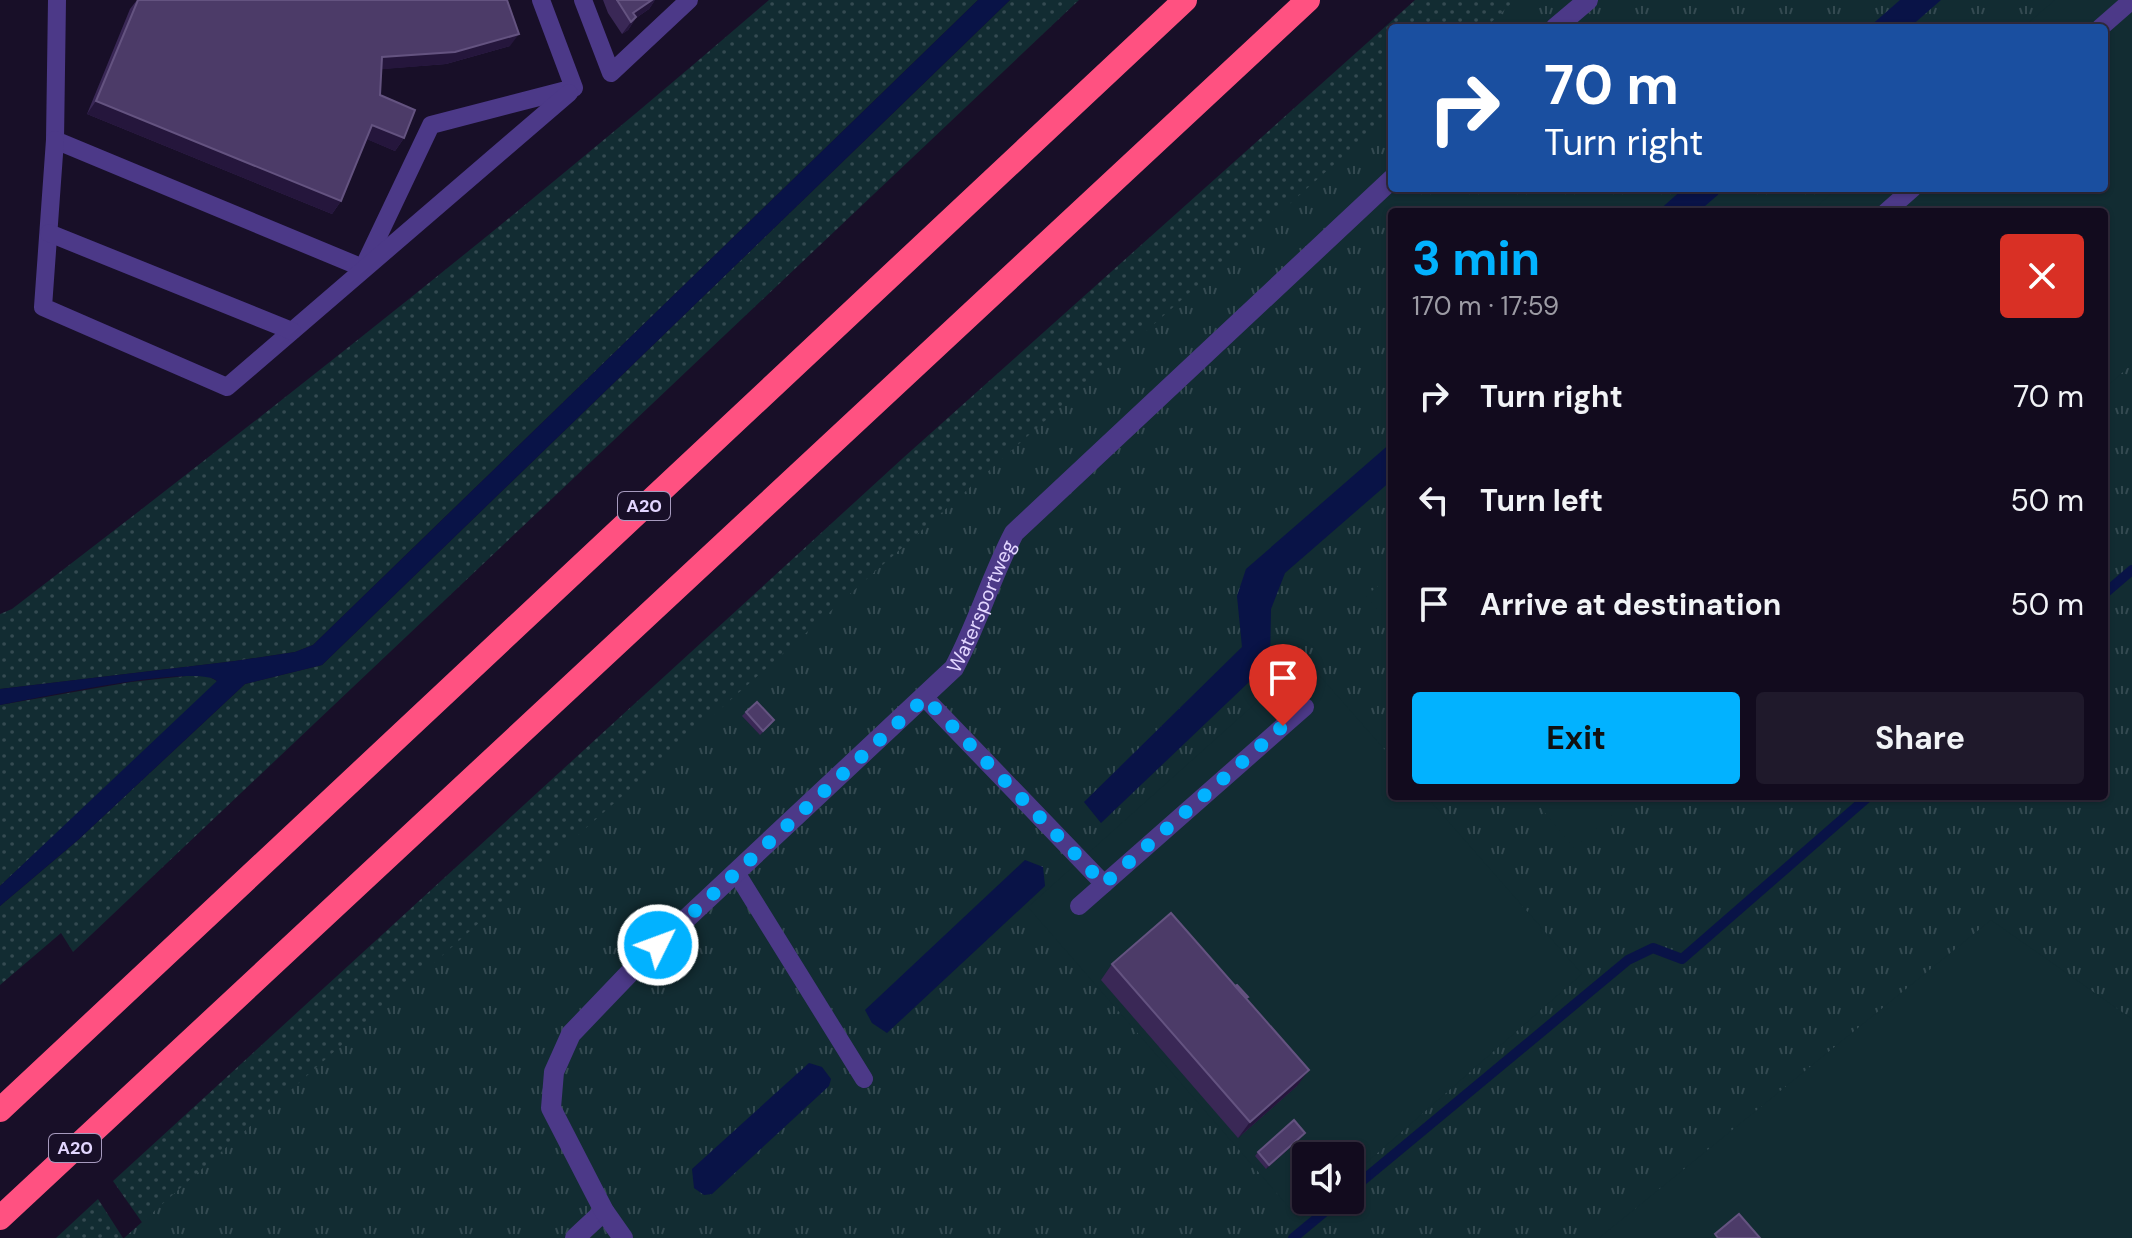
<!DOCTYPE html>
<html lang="en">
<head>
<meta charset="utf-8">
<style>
  :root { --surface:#120b1e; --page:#1f192b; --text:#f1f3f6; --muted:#9c9ba4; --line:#312b3c; --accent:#02b2ff }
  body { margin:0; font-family:"DM Sans",sans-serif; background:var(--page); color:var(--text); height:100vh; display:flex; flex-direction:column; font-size:30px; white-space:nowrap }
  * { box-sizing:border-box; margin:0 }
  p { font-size:26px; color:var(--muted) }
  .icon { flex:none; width:44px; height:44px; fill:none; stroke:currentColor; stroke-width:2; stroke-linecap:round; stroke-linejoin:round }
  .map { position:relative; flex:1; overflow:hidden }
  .panel { position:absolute; left:1388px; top:208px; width:720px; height:592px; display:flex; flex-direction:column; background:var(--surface); border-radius:8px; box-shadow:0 2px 6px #0004,0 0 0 2px var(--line) }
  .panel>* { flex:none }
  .top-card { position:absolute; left:1388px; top:24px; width:720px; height:168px; border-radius:8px; box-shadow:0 2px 6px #0004,0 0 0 2px var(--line); background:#1a4fa0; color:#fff; overflow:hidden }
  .buttons { position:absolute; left:1292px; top:1142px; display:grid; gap:16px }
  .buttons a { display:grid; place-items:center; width:72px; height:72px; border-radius:8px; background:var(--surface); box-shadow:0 2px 6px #0004,0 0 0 2px var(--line); font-size:40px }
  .pin { position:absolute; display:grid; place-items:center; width:68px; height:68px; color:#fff; margin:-82px -34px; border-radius:50% 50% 50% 0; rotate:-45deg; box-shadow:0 0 8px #0007 }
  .pin .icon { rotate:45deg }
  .me { position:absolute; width:88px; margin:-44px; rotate:48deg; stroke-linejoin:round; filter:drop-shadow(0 0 6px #0008) }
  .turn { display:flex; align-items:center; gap:28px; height:168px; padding:0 24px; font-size:36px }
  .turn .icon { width:104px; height:104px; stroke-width:2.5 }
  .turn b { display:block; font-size:56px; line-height:68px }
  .round { display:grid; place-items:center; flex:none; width:84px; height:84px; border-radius:8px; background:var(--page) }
  .overview { display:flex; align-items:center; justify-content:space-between; height:136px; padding:0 24px }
  h1 { font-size:48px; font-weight:700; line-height:60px; color:var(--accent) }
  .primary-button { display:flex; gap:16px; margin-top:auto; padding:16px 24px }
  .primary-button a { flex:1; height:92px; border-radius:8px; background:var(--accent); color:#111; font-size:32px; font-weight:700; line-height:92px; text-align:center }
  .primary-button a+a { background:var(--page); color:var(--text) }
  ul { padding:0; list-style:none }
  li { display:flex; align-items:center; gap:24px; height:104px; padding:0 24px }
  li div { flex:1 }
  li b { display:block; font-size:30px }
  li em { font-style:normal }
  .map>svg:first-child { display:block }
  .grass { fill:url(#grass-dots) }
  .park { fill:url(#park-tufts); fill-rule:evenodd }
  .garden { fill:#122c32 }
  .water { fill:#091347 }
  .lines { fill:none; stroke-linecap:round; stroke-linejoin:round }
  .stream { stroke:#091347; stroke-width:10 }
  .lane { stroke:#4c3988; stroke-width:18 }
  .street { stroke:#4c3988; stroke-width:20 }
  .highway { stroke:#ff5181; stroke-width:24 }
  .wall { fill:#3a2856 }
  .shaded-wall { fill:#25163c }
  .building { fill:#4c3b68; stroke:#645380; stroke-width:2 }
  .route { stroke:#02b2ff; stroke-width:14; stroke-dasharray:0 25.2 }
  .labels { text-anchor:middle; stroke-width:8; stroke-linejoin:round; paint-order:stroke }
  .shield { fill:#180f28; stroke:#a69abe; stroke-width:2 }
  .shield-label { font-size:18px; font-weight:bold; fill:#e3d6ff }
  .street-label { font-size:20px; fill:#e3d6ff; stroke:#180f28 }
</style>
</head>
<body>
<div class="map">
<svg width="2132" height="1238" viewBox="0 0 2132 1238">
  <defs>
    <pattern id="grass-dots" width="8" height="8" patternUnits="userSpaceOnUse" patternTransform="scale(2)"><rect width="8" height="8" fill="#122c32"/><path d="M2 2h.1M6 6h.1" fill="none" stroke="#344a51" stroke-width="1.8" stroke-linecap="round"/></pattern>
    <pattern id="park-tufts" width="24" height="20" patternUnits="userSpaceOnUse" patternTransform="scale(2)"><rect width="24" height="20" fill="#122c32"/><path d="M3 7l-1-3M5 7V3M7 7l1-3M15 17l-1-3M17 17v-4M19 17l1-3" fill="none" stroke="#344a51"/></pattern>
  </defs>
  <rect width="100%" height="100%" fill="#180f28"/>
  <!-- grass -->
  <g class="grass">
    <path d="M769 0H978L313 645 295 652 235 661 0 689V614L12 609C269 412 524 212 769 0Z"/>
    <path d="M1010 0H1079L73 952 61 933 0 985V906L78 840 245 684 322 665Z"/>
    <path d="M1415 0H1569L1537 28H1392V158L153 1238 113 1181 903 458Z"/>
    <path d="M204 674 217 681 214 687 0 886V705L131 682Z"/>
    <path d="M98 1199 123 1238H56Z"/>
  </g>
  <!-- park -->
  <path class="park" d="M1515 0H2132V1238H124L1392 113V188H2104V28H1485ZM1392 212H2104V796H1392ZM1306 1156H1350V1200H1306Z"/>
  <!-- garden -->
  <g class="garden">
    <path d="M2055 0H2132V364L2104 389V212H1810L1838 188H2104V28H2022Z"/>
    <path d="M1392 574V627L1366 596Z"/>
    <path d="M1305 659 1392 758V796H1426L1582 974 1350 1177V1156H1306V1200H1323L1300 1220 1028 907Z"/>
    <path d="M1531 796H1634L1574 848Z"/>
    <path d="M1991 920 2132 1019V1238H1599Z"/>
  </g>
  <!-- water -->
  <g class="water">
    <path d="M978 0H1010L322 665 245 684 78 840 0 906V886L217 681C199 663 33 699 0 705V689L235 661 295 652 313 645Z"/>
    <path d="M1900 0H1941L1909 28H1868Z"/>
    <path d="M1684 188H1726L1698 212H1657Z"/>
    <path d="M1392 442V480L1285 573 1271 609 1270 662 1101 823 1084 802 1242 647 1237 596 1246 569Z"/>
    <path d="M1025 860 1043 867 1045 886 887 1033 872 1023 865 1010Z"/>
    <path d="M809 1063 822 1067 831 1079 829 1086 712 1194 704 1195 694 1188 692 1169Z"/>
  </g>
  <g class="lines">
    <!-- stream -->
    <g class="stream">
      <path d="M2104 594 2132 570"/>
      <path d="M1350 1191 1628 960 1653 948 1682 959 1869 796"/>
      <path d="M1293 1238 1339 1200"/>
    </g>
    <!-- lane -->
    <g class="lane">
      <path d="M57 0 55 140 363 268 431 125 574 88 541 0"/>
      <path d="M583 0 611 73 689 0"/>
      <path d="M2100 28 2132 0"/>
      <path d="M55 140 43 307 227 387 569 93"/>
      <path d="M1886 212 1913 188"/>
      <path d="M49 233 292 331"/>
      <path d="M925 698 1104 884"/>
      <path d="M737 874 864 1079"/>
      <path d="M1079 906 1305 707"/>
    </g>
    <!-- street -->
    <g class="street">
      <path d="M1555 28 1588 0"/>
      <path d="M575 1238 604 1211"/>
      <path id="s1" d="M623 1238 604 1211 551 1108 554 1072 571 1034 639 963 954 668C978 623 991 577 1014 533L1392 179"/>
    </g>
    <!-- highway -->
    <g class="highway">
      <path d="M0 1110 1185 0"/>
      <path d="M0 1218 1308 0"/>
    </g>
  </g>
  <!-- wall -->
  <g class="wall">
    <path d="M137 0H507L510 46 446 64 381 69 380 95 404 138 395 151 367 139 341 201 332 214 87 114 130 9Z"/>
    <path d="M603 0H655L649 9 636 18 628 30 622 34 608 13Z"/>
    <path d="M746 712 771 724 760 735 742 716Z"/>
    <path d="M1112 964 1246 999 1297 1086 1238 1138 1101 980Z"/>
    <path d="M1302 1137 1266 1169 1255 1156 1258 1152Z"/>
  </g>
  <!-- shaded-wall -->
  <g class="shaded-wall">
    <path d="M652 0H655L649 9 636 18 628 30 622 34 631 22 633 13Z"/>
    <path d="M519 34 510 46 446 64 373 70 382 57Z"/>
    <path d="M96 101 341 201 332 214 87 114Z"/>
    <path d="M372 125 404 138 395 151 364 138Z"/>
    <path d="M1309 1070 1297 1086 1238 1138 1250 1122Z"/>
    <path d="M1305 1133 1302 1137 1266 1169 1269 1165Z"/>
  </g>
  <!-- building -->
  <g class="building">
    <path d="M138 0H507L519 34 455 52 382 57 380 95 415 110 404 138 372 125 341 201 96 101Z"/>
    <path d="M617 0H616H652L633 13 636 17 631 22Z"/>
    <path d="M757 702 774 720 763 731 746 712Z"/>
    <path d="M1171 913 1309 1070 1250 1122 1112 964Z"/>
    <path d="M1237 985 1248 997 1246 998 1235 986Z"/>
    <path d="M1294 1120 1305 1133 1269 1165 1258 1152Z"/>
    <path d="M1739 1214 1760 1238H1718L1715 1234Z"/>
  </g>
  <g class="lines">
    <!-- route -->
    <path class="route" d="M658 945 925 698 1104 884 1283 726"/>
  </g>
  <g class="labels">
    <!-- shield labels -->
    <g class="shield">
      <rect x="618" y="492" width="52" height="28" rx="6"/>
      <rect x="49" y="1134" width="52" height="28" rx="6"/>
    </g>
    <g class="shield-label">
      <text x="644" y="512">A20</text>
      <text x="75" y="1154">A20</text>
    </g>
    <!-- street labels -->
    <g class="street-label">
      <text dy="7" stroke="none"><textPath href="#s1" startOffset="824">Watersportweg</textPath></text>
    </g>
  </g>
</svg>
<div class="buttons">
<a><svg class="icon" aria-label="sound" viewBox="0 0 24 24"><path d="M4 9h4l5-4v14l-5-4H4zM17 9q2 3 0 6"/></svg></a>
</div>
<div class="pin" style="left:1283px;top:726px;background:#d93025"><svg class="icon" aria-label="arrive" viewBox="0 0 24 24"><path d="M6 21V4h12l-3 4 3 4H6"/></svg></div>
<svg class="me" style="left:658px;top:945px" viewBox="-20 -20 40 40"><circle r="17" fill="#02b2ff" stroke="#fff" stroke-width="3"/><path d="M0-11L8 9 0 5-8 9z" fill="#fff"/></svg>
<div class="top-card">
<div class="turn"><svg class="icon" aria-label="right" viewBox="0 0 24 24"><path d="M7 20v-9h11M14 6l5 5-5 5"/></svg><div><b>70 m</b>Turn right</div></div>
</div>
<section class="panel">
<div class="overview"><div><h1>3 min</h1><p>170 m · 17:59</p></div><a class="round" style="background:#d93025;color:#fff"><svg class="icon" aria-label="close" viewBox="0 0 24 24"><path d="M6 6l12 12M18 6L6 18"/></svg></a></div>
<ul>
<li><svg class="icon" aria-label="right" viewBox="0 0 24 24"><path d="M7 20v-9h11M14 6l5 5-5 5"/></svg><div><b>Turn right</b></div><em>70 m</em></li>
<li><svg class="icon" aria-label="left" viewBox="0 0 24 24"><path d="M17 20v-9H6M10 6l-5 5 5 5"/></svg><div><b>Turn left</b></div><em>50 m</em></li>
<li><svg class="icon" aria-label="arrive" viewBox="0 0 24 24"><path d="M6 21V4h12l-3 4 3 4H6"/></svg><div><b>Arrive at destination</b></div><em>50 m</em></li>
</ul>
<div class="primary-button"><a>Exit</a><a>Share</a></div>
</section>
</div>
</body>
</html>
